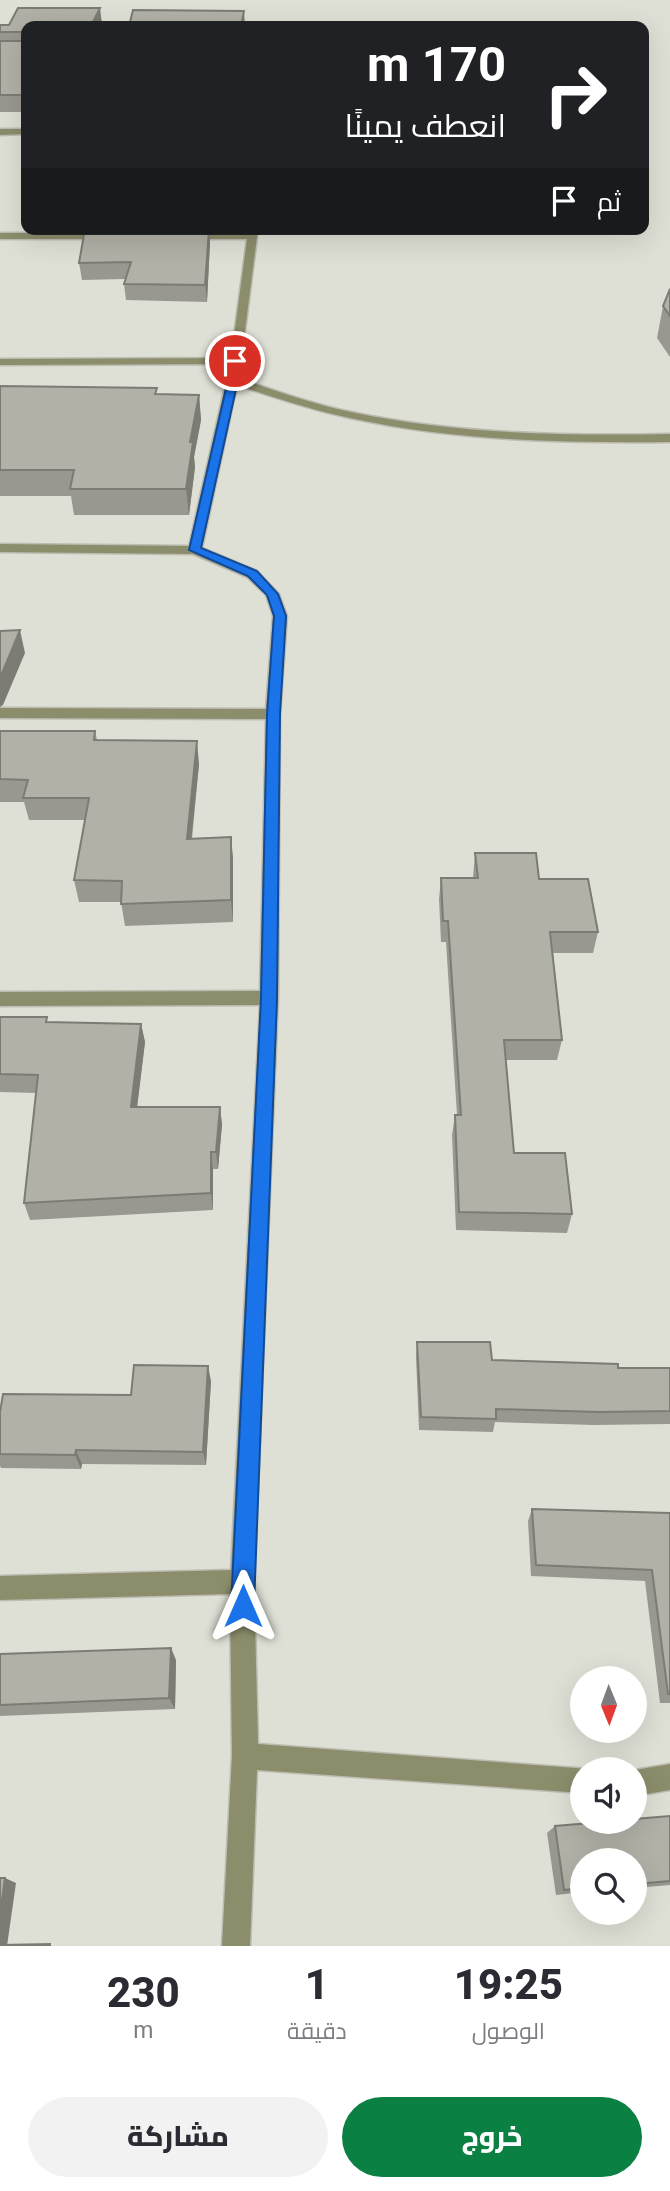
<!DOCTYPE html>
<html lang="ar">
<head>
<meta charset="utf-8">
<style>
  :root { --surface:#fff; --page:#f2f2f3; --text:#2b2b33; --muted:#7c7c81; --accent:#0b8043 }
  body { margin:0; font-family:Roboto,Cairo,sans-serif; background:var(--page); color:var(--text); direction:rtl; height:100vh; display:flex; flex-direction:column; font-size:26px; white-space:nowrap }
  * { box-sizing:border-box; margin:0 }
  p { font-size:23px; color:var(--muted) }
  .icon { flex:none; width:38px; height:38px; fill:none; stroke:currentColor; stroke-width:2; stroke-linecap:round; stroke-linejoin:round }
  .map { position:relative; height:1946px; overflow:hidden; direction:ltr }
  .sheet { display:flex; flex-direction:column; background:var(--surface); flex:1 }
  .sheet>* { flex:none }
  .hud { position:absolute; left:21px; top:21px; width:628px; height:214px; border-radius:14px; box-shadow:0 7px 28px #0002; direction:rtl; background:#202124; color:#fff; overflow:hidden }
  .needle { width:46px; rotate:179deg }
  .buttons { position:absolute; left:570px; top:1666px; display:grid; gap:14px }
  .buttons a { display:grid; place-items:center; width:77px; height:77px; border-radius:50%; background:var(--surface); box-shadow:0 7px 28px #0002; font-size:35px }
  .pin { position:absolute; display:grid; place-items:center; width:60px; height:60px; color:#fff; margin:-30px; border:4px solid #fff; border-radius:50%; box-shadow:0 2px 7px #0007 }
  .me { position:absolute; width:77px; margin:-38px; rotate:0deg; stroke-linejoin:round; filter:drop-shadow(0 0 5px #0008) }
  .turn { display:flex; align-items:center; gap:24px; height:147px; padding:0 28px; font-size:32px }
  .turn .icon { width:91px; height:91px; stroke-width:2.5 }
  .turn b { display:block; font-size:49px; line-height:60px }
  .then { display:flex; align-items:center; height:66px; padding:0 28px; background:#0003; gap:14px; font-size:26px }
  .eta { display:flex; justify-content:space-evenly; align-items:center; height:119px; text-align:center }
  .eta b { font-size:42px; font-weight:800; line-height:49px }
  .button { display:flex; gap:14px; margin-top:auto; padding:14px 28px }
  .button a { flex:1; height:80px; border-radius:42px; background:var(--accent); color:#fff; font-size:28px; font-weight:800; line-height:80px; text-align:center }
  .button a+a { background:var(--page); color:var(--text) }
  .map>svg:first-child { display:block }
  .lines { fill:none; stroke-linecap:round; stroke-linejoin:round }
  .minor-casing { stroke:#bcbcb3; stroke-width:3 }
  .minor { fill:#8c8d6b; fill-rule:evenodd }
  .wall { fill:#989890 }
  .shaded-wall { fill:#7c7c75 }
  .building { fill:#b1b1a7; stroke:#7c7c75; stroke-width:2 }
  .route { fill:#1a73e8; stroke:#114b97; stroke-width:2 }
</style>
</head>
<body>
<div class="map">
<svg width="670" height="1946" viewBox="0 0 670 1946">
  <rect width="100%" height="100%" fill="#dfe0d5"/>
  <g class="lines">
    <!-- minor casing -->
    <g class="minor-casing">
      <g id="minor">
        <path d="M0 129H26V134L0 135Z"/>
        <path d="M248 229H258L239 378C276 391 313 404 351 412 456 434 563 436 670 434V442C563 443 455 441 350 418 312 410 275 398 237 385L202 548 257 571 279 594 287 616 280 714 278 998 254 1582 258 1744 589 1769H583V1793L257 1770 250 1946H222L232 1756 230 1594 0 1600V1576L231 1570 260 1005 0 1006V992L260 991 266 719 0 718V708L266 709 273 616 266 595 247 577 193 554 0 552V544L189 546 230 364 0 365V359L231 358 247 239H185L180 236 185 233H248Z"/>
        <path d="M0 233H105L110 236 105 239H0Z"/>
        <path d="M670 1764V1790L635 1796V1770Z"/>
      </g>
    </g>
    <!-- minor -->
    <use href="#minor" class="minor"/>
  </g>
  <!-- wall -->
  <g class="wall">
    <path d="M102 24 26 26V112H0V25Z"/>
    <path d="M85 229H211L209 230 210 242 207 302 126 300 124 284 125 279 82 280 79 263Z"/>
    <path d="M670 289V357L657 338 663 306Z"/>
    <path d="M0 386 157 394 199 395 201 420 194 457 195 467 189 515H74L71 496H0Z"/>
    <path d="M0 731H95L97 740 199 764 192 839 231 837 233 859V922L125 926 121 902H79L74 880 85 820H29L24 802H0Z"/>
    <path d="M475 853 539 879 598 932 593 953H553L562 1040 557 1060H505L514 1153 572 1214 567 1233 456 1230 452 1135 455 1115H457L446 942H441L439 899 441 878H473Z"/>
    <path d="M0 1017 48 1022 141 1024 145 1042 137 1107H220L222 1125 218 1169H213V1210L30 1220 24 1203 36 1093 0 1092Z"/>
    <path d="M417 1342 492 1360 618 1368H670V1424L594 1425 495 1422 493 1432 419 1430 416 1357Z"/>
    <path d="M211 1381 206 1465 82 1464 81 1469 1 1468 0 1466V1412L131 1395Z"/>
    <path d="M532 1509 670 1513V1703H660L645 1581 531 1576 528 1521Z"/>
    <path d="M0 1654 176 1660 175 1709 0 1716Z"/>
    <path d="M670 1816V1885L635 1888V1860H583V1892L556 1895 547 1833 555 1826Z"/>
  </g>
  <!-- shaded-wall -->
  <g class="shaded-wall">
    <path d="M100 8 102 24 101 26H91Z"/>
    <path d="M244 11 245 26H241Z"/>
    <path d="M209 229 210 242 207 302 205 285Z"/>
    <path d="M199 395 201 420 194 457 195 467 189 515 186 489 190 442Z"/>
    <path d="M20 630 25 653 3 705 0 707V678Z"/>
    <path d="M197 741 199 764 189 861 187 839Z"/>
    <path d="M231 837 233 859V922L231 900Z"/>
    <path d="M141 1024 145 1042 135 1124 131 1107Z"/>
    <path d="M220 1107 222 1125 218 1169 216 1152Z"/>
    <path d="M211 1152 213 1169V1210L211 1193Z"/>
    <path d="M208 1366 211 1381 206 1465 203 1452Z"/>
    <path d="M76 1450 82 1464 81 1469 75 1455Z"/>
    <path d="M171 1648 176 1660 175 1709 169 1698Z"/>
    <path d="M5 1878 16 1883 7 1946H0V1915Z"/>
  </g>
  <!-- building -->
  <g class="building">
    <path d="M18 8H100L91 26H26V95H0V41H23L25 32H0V25H9Z"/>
    <path d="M133 10 244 11 241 26H129Z"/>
    <path d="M85 229H209L205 285 124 284 131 262 79 263Z"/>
    <path d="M670 289V316L663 306Z"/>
    <path d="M0 386 157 388 155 394 199 395 190 442H193L186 489H70L74 470H0Z"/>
    <path d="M20 630 0 678V631Z"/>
    <path d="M0 731H95L94 740 197 741 187 839 231 837V900L121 904 122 881 74 880 89 798H23L28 780 0 779Z"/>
    <path d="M475 853H536L539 879H588L598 932H550L562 1040H504L514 1153H565L572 1214 459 1212 455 1115H461L448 921H443L441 878H478Z"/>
    <path d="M0 1017H47L46 1022 141 1024 131 1107H220L216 1152H211V1193L24 1203 38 1075 0 1074Z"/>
    <path d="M417 1342H490L492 1360 618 1364V1368H670V1411L599 1412 496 1409V1419L421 1417Z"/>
    <path d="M134 1365 208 1366 203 1452 76 1450 75 1455 0 1454V1412L3 1394 131 1395Z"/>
    <path d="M532 1509 670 1513V1694H668L652 1570 536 1565Z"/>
    <path d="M171 1648 169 1698 0 1705V1654Z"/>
    <path d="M670 1816V1881L635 1884V1860H583V1888L564 1890 555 1826 603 1822H635V1819Z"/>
    <path d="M0 1878H5L0 1915Z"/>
    <path d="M50 1944V1946H0V1945Z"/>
  </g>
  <!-- route -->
  <path class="route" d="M235 358 240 361 238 380 201 548 257 571 278 594 286 616 280 714 277 998 254 1606 250 1614 243 1618 235 1614 231 1606 261 998 267 714 274 616 267 595 248 576 189 550 228 380 230 361Z"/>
</svg>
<div class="buttons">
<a><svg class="needle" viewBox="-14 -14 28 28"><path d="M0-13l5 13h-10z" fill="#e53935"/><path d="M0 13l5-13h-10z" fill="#7c7c81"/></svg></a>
<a><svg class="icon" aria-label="sound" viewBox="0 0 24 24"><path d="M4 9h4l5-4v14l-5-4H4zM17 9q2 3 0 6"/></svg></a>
<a><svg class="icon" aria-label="search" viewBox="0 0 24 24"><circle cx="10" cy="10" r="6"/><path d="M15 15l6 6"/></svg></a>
</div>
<div class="pin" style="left:235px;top:361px;background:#d93025"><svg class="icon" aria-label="arrive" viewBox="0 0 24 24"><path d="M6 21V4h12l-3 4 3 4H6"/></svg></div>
<svg class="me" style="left:243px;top:1606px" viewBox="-20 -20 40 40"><path d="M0-17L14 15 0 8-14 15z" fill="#1a73e8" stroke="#fff" stroke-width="4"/></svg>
<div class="hud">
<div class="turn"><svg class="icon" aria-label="right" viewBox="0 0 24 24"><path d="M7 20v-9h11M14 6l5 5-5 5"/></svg><div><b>170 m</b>انعطف يمينًا</div></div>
<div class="then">ثم<svg class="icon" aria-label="arrive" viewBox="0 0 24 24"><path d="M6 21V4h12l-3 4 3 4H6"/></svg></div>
</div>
</div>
<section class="sheet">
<div class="eta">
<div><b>19:25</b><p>الوصول</p></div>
<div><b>1</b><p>دقيقة</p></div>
<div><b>230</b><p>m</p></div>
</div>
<div class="button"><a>خروج</a><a>مشاركة</a></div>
</section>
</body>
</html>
